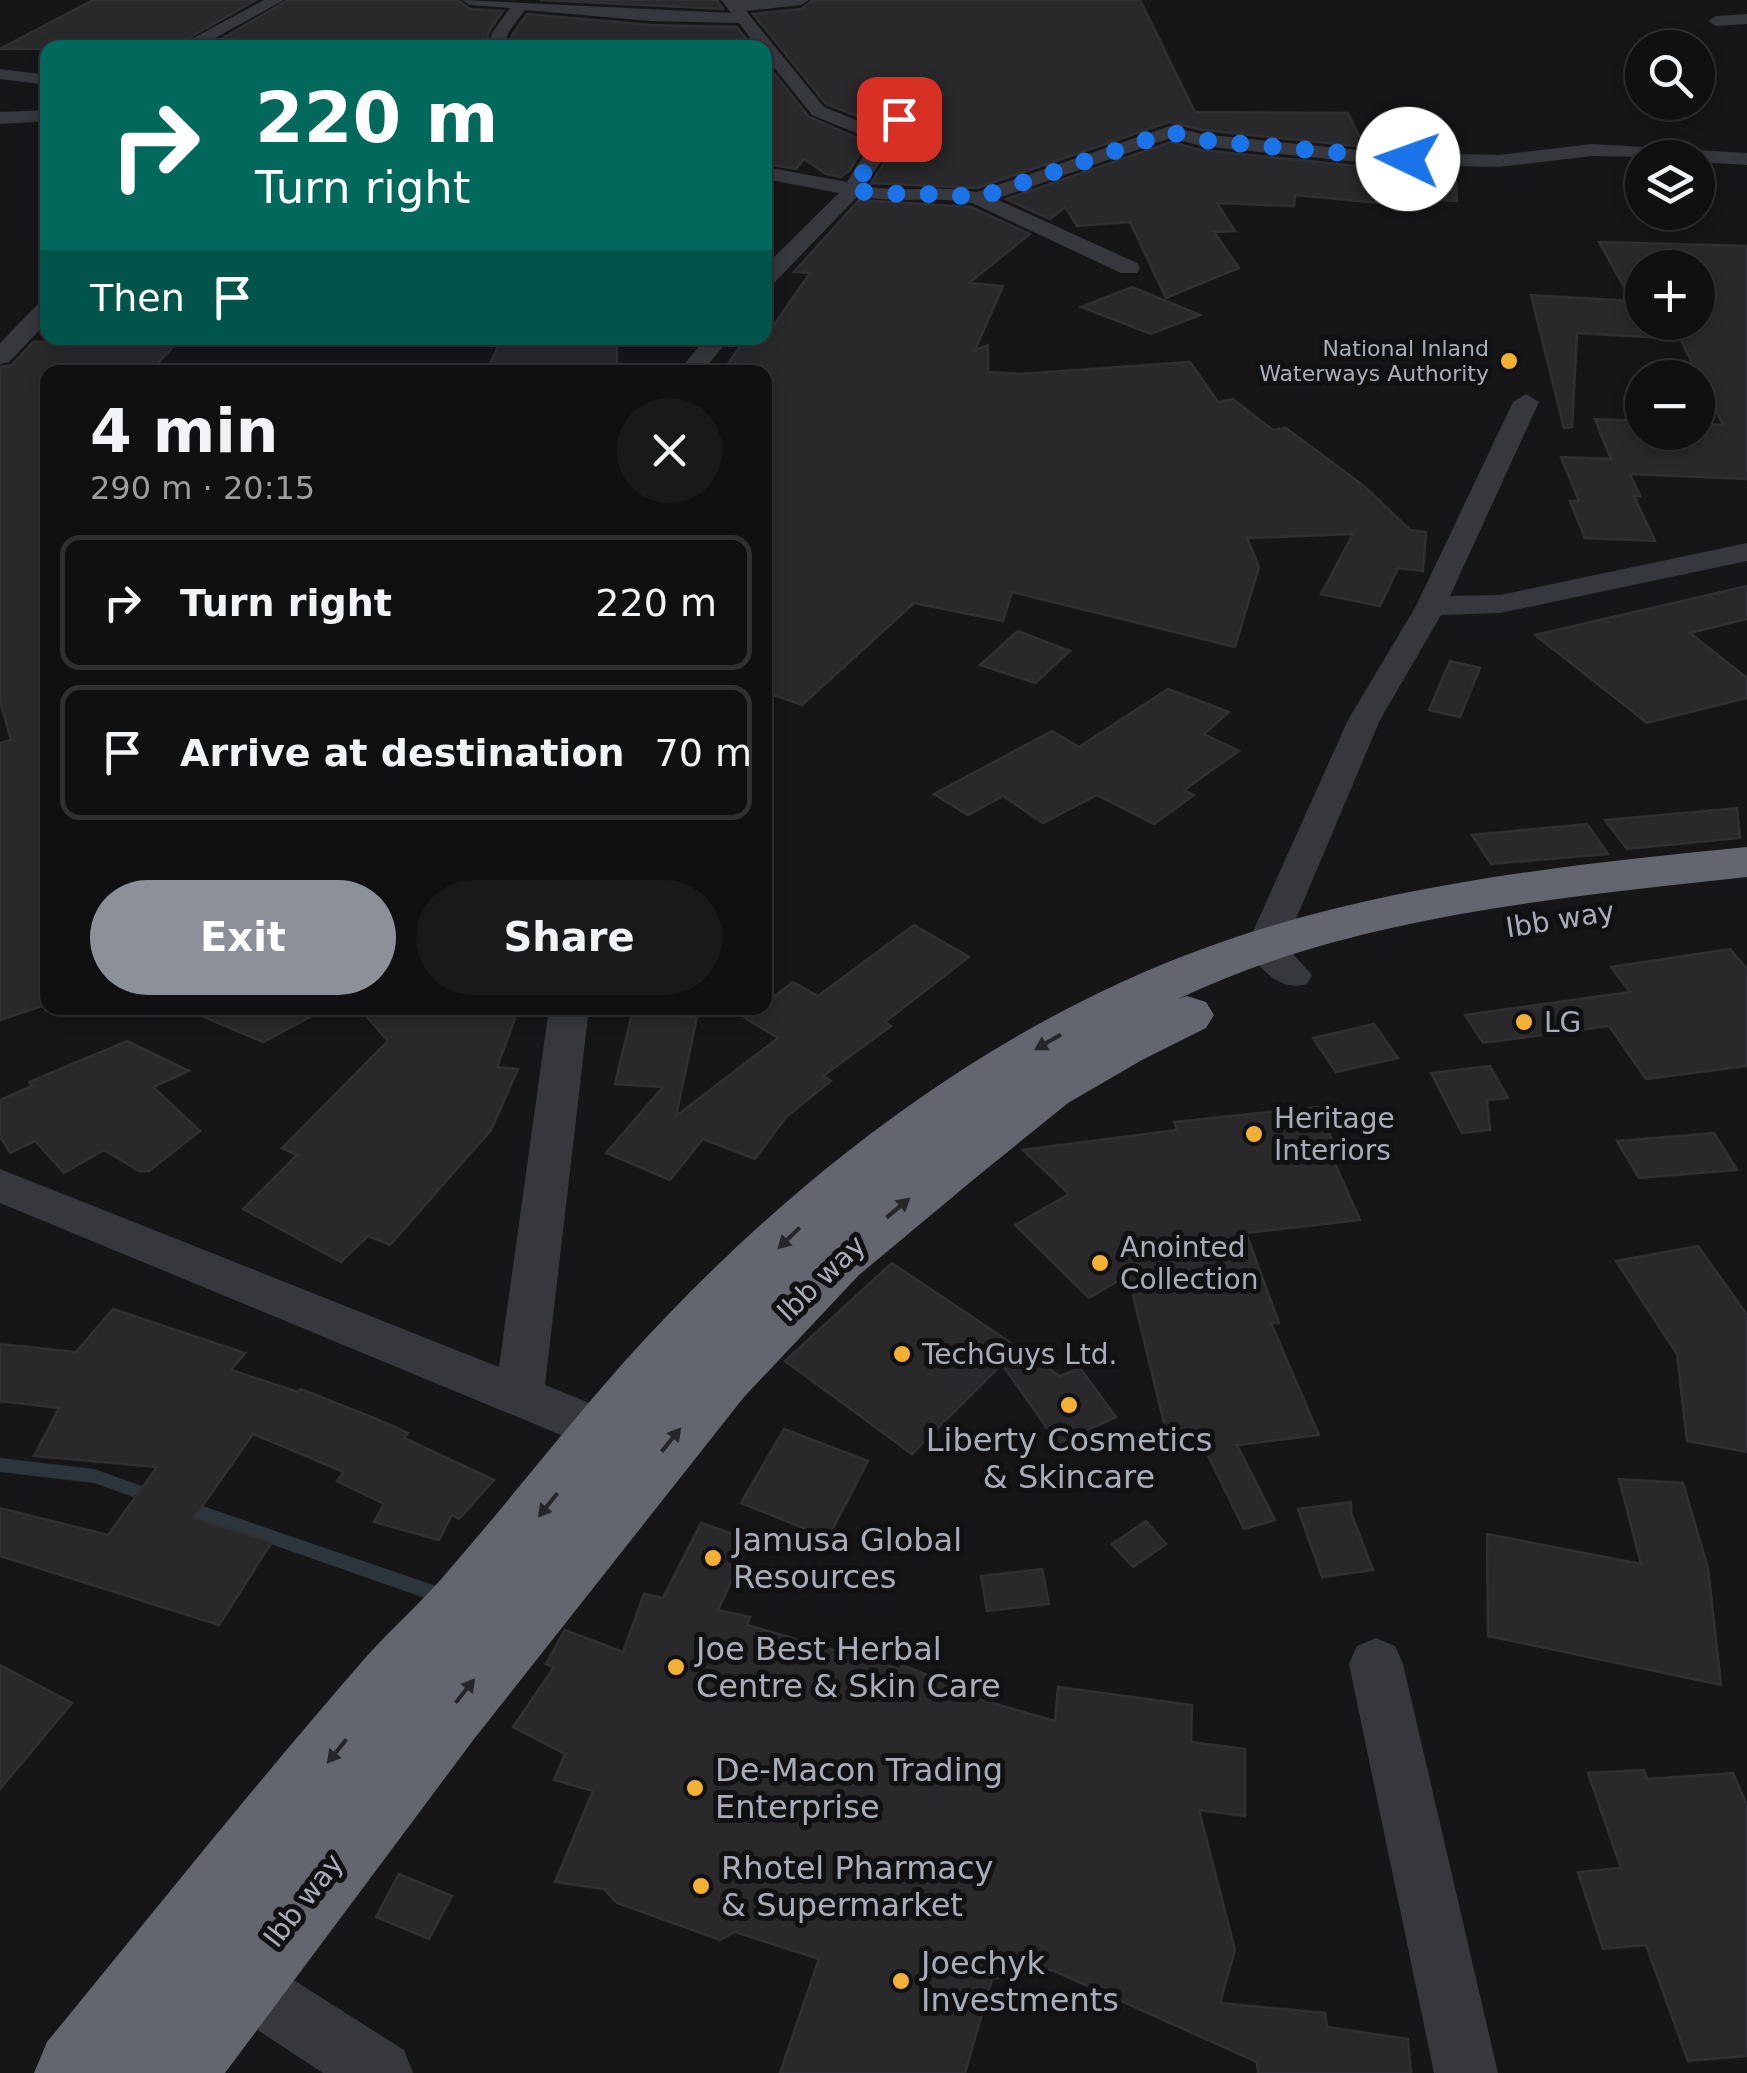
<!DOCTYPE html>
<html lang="en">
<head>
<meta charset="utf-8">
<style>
  :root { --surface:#101012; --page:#19191b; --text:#f1f3f6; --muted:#9c9d9f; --line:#303032; --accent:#8c9099 }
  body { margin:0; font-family:"DejaVu Sans",sans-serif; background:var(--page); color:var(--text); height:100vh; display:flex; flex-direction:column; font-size:38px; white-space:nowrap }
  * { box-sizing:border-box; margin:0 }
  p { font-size:32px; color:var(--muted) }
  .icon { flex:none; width:55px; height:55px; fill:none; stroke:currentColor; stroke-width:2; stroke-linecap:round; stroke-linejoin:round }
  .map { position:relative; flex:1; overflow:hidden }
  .panel { position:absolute; left:40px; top:365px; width:732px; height:650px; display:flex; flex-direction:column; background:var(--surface); border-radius:20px; box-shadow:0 5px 15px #0003,0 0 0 2px var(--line) }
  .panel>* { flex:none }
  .top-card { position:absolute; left:40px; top:40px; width:732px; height:305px; border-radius:20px; box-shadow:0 5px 15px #0003,0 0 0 2px var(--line); background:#00695c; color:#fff; overflow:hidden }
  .tools { position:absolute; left:1625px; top:30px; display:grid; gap:20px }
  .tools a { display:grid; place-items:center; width:90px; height:90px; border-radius:50%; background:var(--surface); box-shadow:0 5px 15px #0003,0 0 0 2px var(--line); font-size:50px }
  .pin { position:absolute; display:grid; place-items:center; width:85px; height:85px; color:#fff; margin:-42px; border-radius:20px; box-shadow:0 5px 15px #0006 }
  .me { position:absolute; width:110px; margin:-55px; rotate:273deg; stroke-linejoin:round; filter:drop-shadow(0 0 8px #0008) }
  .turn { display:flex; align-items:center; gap:35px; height:210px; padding:0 50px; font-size:45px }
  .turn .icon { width:130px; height:130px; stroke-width:2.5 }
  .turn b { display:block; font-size:70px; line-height:85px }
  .then { display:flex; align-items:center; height:95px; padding:0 50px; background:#0003; gap:20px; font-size:38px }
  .round { display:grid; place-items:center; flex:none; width:105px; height:105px; border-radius:52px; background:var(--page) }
  .head { display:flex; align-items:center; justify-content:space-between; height:170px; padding:0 50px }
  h1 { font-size:60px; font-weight:700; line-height:75px }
  .button { display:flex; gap:20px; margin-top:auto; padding:20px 50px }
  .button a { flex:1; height:115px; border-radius:60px; background:var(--accent); color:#fff; font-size:40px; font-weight:700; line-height:115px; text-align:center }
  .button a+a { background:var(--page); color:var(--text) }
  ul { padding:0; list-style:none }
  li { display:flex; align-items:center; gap:30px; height:135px; margin:0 20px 15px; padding:0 30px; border:5px solid var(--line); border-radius:20px }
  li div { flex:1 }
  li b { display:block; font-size:38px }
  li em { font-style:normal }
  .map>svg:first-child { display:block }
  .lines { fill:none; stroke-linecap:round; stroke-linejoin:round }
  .stream { fill:#2c353c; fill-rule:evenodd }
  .building { fill:#29292c; stroke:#303034; stroke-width:2.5; fill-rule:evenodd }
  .street { fill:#37383d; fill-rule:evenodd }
  .highway { fill:#63666e; fill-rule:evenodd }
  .oneway { fill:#26262a }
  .route { stroke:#1a73e8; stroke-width:18; stroke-dasharray:0 32.4 }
  .poi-dot { fill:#f2b134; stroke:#111113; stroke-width:4 }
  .labels { text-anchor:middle; stroke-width:10; stroke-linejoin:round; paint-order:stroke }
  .far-poi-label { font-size:22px; fill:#a8adb8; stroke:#111113; text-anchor:end }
  .street-label { font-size:28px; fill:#a8adb8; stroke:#111113 }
  .poi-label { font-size:28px; fill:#a8adb8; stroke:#111113; text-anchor:start }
  .near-poi-label { font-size:32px; fill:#a8adb8; stroke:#111113; text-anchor:start }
</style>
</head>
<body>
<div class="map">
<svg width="1747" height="2073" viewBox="0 0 1747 2073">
  <rect width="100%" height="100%" fill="#161618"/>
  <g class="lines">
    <!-- stream -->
    <g class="stream">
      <path d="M0 1458 94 1469 159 1492 161 1497 159 1502 153 1504 94 1483 0 1472Z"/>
      <path d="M182 1499 442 1588 448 1591 450 1596 448 1601 442 1604 176 1511 174 1506 176 1501Z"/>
    </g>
  </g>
  <!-- building -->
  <g class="building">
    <path d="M93 0H256L171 48 0 49Z"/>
    <path d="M288 0H458L470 9 503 11 489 31 485 48H206Z"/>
    <path d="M540 0H717L723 9Z"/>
    <path d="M813 0H1140L1195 112 1348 113 1365 147 1202 130 1169 122 977 188 871 183 919 110 926 88 916 81 905 82 902 97 880 125 826 104 753 14 801 9Z"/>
    <path d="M527 14 651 25 737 27 753 48H509L512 35Z"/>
    <path d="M765 62 809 117 867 142 850 170 841 177 826 174 804 159 796 169 765 164Z"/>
    <path d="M1171 142 1201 150 1377 168 1455 170 1457 201 1403 198 1401 205 1295 195 1294 206 1217 203 1235 231 1214 232 1239 268 1166 298 1130 222 1077 226 1065 207 1050 219 1006 199Z"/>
    <path d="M859 200 971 207 1030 234 969 283 1003 286 975 350 988 345V372L1020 374 1190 362 1218 402 1233 399 1273 430 1286 428 1364 486 1410 530 1426 532 1423 571 1398 568 1380 606 1321 594 1353 534 1247 538 1259 567 1235 647 1012 592 1003 621 914 603 802 705 765 692V372L725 368 746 338H765L810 273 794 272Z"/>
    <path d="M1599 242 1747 246V479L1630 474 1640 496H1634L1655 541 1585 538 1570 501H1579L1561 457 1611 459 1595 419 1642 421V432H1698V424L1723 425 1680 339 1577 333 1572 427 1564 428 1531 295 1632 301ZM1642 268H1698V322H1642Z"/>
    <path d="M1132 287 1200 315 1151 334 1081 307Z"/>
    <path d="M181 338 150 372H48V1004L0 1020V743L11 740 0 701V367L12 365 33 342Z"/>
    <path d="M551 338H593L591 342 617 343V372H486L501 341 549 342Z"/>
    <path d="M1747 586V619L1690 633 1747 678V698L1647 723 1535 635Z"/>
    <path d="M1018 631 1070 651 1035 683 980 665Z"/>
    <path d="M1450 661 1480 668 1460 717 1429 710Z"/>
    <path d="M1168 689 1229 712 1204 734 1239 751 1184 790 1194 795 1154 824 1097 795 1043 823 1003 796 968 815 934 794 1052 731 1079 747Z"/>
    <path d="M1737 808 1740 838 1627 849 1605 820Z"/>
    <path d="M1587 824 1608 854 1491 864 1472 835Z"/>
    <path d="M914 925 969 957 885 1022 891 1026 823 1076 831 1081 786 1117 755 1159 703 1139 670 1180 606 1153 663 1087 615 1084 632 1014 697 1017 676 1116 778 1038 745 1018 765 1008V1003L793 982 818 996Z"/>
    <path d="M1730 949 1747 969V1066L1646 1079 1609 1026 1483 1043 1465 1015 1630 992 1611 967Z"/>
    <path d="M183 1008H327L263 1042Z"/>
    <path d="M359 1008H519L497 1067 518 1069 491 1130 390 1245 368 1236 341 1262 243 1209 297 1155 282 1148 388 1041Z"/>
    <path d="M1374 1024 1398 1058 1336 1072 1313 1038Z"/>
    <path d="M127 1041 189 1071 153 1087 200 1131 149 1171H139L104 1150 64 1173 35 1141 10 1153 0 1136V1100L32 1086 29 1082Z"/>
    <path d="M1490 1066 1508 1098 1487 1100 1490 1130 1462 1133 1431 1073Z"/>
    <path d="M1318 1107 1334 1145 1327 1146 1360 1220 1246 1233 1279 1323H1271L1319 1435 1237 1445 1275 1520 1244 1529 1199 1437 1168 1439 1128 1275 1089 1298 1015 1225 1069 1194 1023 1150 1177 1130 1174 1122Z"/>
    <path d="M1714 1133 1737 1170 1639 1178 1617 1141Z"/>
    <path d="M1698 1246 1747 1315V1452L1687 1441 1677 1354 1616 1261Z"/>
    <path d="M892 1263 1060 1376 1080 1368 1116 1417 1058 1444 1002 1364 912 1454 785 1361Z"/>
    <path d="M113 1309 245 1353 231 1370 298 1392 301 1389 379 1420 408 1433 404 1438 494 1480 459 1519 452 1515 439 1540 374 1522 384 1504 337 1481 344 1472 253 1434 194 1518 272 1542 219 1625 0 1556V1508L108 1535 157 1467 34 1456 59 1408 0 1401V1344L76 1352Z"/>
    <path d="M784 1429 868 1461 828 1538 741 1503Z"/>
    <path d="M1619 1479 1683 1483 1708 1568 1721 1685 1488 1636 1487 1534 1641 1564Z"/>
    <path d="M1351 1502V1513L1373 1570 1322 1577 1298 1509Z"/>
    <path d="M1146 1521 1166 1544 1133 1567 1112 1544Z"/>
    <path d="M701 1523 750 1540 718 1610 750 1617 747 1625 900 1669 902 1665 956 1686 954 1692 1055 1721 1058 1687 1192 1705 1191 1742 1245 1749V1816L1199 1810 1235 1950 1220 2003 1325 2013 1327 2027 1408 2039 1411 2073H1258L1257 2062 1052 1970 992 1979 965 2073H780L819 1959 735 1932 720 1940 617 1903 604 1889 555 1882 593 1791 554 1780 565 1754 513 1727 554 1667 546 1664 565 1630 623 1652 644 1594 663 1598Z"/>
    <path d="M1042 1569 1049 1604 987 1611 981 1576Z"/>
    <path d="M0 1665 72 1703 0 1789Z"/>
    <path d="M1644 1770 1647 1779 1733 1773 1747 1805V2056L1688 2061 1646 1945 1603 1949 1578 1872 1621 1868 1588 1773Z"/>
    <path d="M399 1874 452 1896 429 1939 376 1917Z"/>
  </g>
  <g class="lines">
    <!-- street -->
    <g class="street">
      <path d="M264 0H284L197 48H175Z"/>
      <path d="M462 0 731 13 721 0H809L801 5 746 11 824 107 881 130 905 99 908 85 914 84 923 89C923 105 877 166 865 186 902 193 939 185 977 192L1170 126 1201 134 1377 152 1499 155 1592 144 1747 153V165L1698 162V158L1592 156 1499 167 1377 164 1201 146 1171 138 996 199 1137 263 1140 268 1137 273H1121L972 203C934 196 896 204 858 196L773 284 765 286V266L839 193 765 179V167L847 182 873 140 812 115 765 56V48H758L739 23 651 21 525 10 508 33 505 48H489L492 33 510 8 470 5Z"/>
      <path d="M1747 14V24L1716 26 1708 21 1716 16Z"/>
      <path d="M0 69 48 75V85L0 79Z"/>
      <path d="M48 110V121L0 124V112Z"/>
      <path d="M48 300V321L9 362 0 364V343L40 302Z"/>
      <path d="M706 338H730L702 372H678Z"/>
      <path d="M1526 394 1539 402 1450 596 1500 595 1747 543V561L1500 613 1441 615 1380 720 1285 945 1312 975 1307 984C1279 992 1260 969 1246 947L1348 720 1416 606 1513 402Z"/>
      <path d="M549 1008H589L545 1385 624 1417 632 1432 624 1447 607 1453 590 1447 0 1203V1169L499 1367Z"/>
      <path d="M1376 1638 1395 1646 1403 1664 1498 2073H1434L1349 1664 1357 1646Z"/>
      <path d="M240 1951 262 1960 404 2050 413 2073H323L218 2004 209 1982 218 1960Z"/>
    </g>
    <!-- highway -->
    <path class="highway" d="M1747 847V877C1557 898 1352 916 1178 999L1187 996 1206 1002 1214 1015 1206 1028 1142 1060 1068 1103 979 1175 859 1275 744 1397 474 1739 225 2073H34L47 2042C153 1913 257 1782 366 1657 393 1627 423 1601 449 1570 508 1502 564 1430 624 1362 768 1202 944 1059 1142 973 1331 890 1544 867 1747 847Z"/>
  </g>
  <!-- one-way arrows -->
  <defs><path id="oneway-solid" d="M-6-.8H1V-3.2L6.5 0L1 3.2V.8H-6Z" transform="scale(2.5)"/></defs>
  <g class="oneway">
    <use href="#oneway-solid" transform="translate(1048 1042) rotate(150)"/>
    <use href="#oneway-solid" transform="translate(898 1208) rotate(-40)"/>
    <use href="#oneway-solid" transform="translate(789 1238) rotate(136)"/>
    <use href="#oneway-solid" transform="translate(671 1440) rotate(-51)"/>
    <use href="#oneway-solid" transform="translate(548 1505) rotate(129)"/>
    <use href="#oneway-solid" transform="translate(465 1691) rotate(-51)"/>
    <use href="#oneway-solid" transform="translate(337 1751) rotate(129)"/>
  </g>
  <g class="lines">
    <!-- route -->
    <path class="route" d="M899 119 852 190C895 197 937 191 978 198L1170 132 1201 140 1408 159"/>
  </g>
  <!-- markers -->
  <g class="poi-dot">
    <circle cx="1509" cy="361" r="10"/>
    <circle cx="1524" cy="1022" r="10"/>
    <circle cx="1254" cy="1134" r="10"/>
    <circle cx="1100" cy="1263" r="10"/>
    <circle cx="902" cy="1354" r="10"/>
    <circle cx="1069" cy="1405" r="10"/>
    <circle cx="713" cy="1558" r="10"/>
    <circle cx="676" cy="1667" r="10"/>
    <circle cx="695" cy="1788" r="10"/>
    <circle cx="701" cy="1886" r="10"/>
    <circle cx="901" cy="1981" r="10"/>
  </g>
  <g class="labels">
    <!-- far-poi labels -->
    <g class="far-poi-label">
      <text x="1489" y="356">National Inland<tspan x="1489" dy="25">Waterways Authority</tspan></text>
    </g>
    <!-- street labels -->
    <g class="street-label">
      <text transform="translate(1560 919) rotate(-9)" y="10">Ibb way</text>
      <text transform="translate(821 1278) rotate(-44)" y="10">Ibb way</text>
      <text transform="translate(303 1900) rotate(-52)" y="10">Ibb way</text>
    </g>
    <!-- poi labels -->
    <g class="poi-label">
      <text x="1544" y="1032">LG</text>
      <text x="1274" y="1128">Heritage<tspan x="1274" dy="32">Interiors</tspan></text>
      <text x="1120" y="1257">Anointed<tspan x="1120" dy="32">Collection</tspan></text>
      <text x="922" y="1364">TechGuys Ltd.</text>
    </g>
    <!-- near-poi labels -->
    <g class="near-poi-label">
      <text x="1069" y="1451" text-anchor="middle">Liberty Cosmetics<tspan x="1069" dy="37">&amp; Skincare</tspan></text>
      <text x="733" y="1551">Jamusa Global<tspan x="733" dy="37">Resources</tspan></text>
      <text x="696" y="1660">Joe Best Herbal<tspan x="696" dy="37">Centre &amp; Skin Care</tspan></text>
      <text x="715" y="1781">De-Macon Trading<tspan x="715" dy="37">Enterprise</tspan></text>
      <text x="721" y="1879">Rhotel Pharmacy<tspan x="721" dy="37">&amp; Supermarket</tspan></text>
      <text x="921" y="1974">Joechyk<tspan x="921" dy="37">Investments</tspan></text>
    </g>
  </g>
</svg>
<div class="tools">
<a><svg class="icon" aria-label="search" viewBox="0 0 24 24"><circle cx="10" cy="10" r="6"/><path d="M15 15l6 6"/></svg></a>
<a><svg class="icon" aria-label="layers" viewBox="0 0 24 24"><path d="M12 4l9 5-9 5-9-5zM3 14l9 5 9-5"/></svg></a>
<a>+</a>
<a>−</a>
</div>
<div class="pin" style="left:899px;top:119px;background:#d93025"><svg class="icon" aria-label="arrive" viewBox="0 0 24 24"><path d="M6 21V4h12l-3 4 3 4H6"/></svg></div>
<svg class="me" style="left:1408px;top:159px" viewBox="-20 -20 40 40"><circle r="19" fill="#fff"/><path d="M0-13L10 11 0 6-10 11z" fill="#1a73e8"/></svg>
<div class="top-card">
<div class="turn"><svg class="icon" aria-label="right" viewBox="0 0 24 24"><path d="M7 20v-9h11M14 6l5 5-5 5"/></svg><div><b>220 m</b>Turn right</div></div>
<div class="then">Then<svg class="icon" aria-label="arrive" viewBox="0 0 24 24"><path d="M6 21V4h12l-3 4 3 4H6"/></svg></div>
</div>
<section class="panel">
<div class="head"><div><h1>4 min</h1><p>290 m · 20:15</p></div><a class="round"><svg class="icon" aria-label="close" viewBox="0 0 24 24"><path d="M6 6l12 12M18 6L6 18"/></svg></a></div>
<ul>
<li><svg class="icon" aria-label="right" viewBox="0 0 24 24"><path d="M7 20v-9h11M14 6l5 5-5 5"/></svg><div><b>Turn right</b></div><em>220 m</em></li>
<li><svg class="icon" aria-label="arrive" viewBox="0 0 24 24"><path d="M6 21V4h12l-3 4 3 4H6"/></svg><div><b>Arrive at destination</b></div><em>70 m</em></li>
</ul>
<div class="button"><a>Exit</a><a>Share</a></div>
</section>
</div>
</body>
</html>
